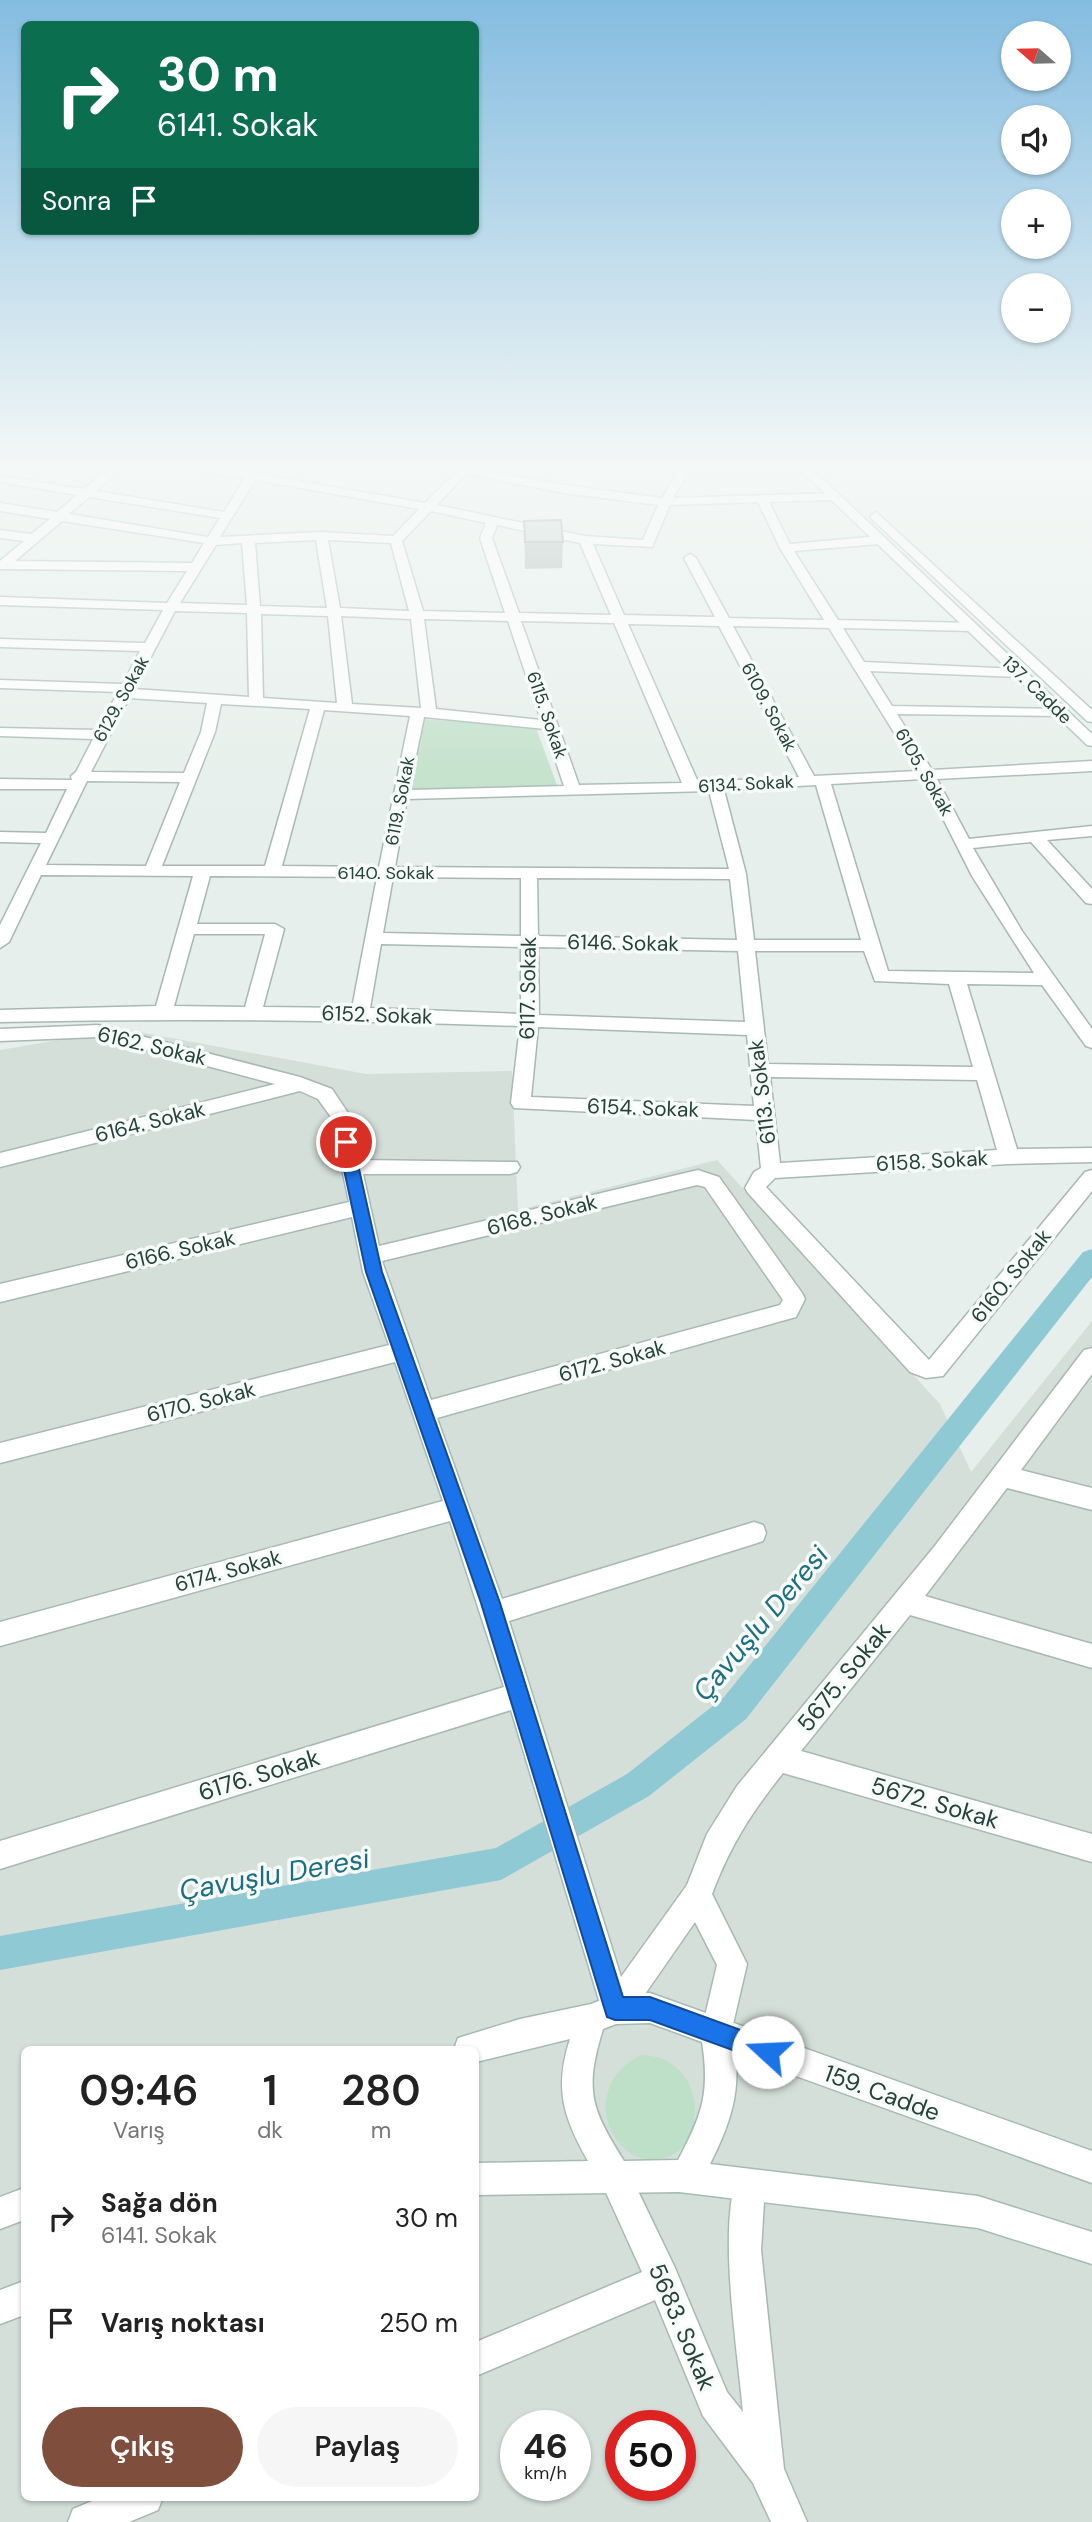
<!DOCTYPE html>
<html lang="tr">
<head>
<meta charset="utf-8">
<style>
  :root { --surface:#fff; --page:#f6f6f6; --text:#222; --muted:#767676; --accent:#804e3d }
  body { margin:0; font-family:"DM Sans",sans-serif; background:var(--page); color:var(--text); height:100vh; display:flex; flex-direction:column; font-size:26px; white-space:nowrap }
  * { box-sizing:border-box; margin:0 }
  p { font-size:23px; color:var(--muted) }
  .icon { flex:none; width:38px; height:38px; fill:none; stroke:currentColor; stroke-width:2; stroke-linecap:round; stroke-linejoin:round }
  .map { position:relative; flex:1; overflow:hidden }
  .sheet { position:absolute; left:21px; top:2046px; width:458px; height:455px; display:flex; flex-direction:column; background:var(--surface); border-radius:10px; box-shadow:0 2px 5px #0004 }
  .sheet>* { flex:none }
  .guide { position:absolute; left:21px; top:21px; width:458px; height:214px; border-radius:10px; box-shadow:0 2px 5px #0004; background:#0b6e4f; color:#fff; overflow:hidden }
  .needle { width:46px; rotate:290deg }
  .controls { position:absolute; left:1001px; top:21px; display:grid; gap:14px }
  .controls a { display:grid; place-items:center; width:70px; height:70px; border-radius:50%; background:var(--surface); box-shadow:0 2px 5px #0004; font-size:35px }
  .speed { position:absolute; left:500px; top:2410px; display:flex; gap:14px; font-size:35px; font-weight:700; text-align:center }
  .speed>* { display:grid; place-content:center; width:91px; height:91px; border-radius:50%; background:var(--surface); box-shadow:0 2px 5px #0004; line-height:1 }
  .speed small { font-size:18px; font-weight:400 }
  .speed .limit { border:10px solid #d22; background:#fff; color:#111 }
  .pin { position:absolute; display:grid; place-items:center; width:60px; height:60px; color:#fff; margin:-30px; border:4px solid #fff; border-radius:50%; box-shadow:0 2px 7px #0007 }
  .me { position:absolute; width:77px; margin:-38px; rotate:290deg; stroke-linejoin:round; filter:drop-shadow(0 0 5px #0008) }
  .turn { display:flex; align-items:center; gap:24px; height:147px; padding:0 21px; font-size:32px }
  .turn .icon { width:91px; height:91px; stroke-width:2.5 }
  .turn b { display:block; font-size:49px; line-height:60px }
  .then { display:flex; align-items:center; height:66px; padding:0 21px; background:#0003; gap:14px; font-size:26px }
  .eta { display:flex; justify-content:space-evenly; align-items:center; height:119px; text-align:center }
  .eta b { font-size:42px; font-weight:600; line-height:49px }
  .action { display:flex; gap:14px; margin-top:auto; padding:14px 21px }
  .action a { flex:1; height:80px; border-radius:42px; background:var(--accent); color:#fff; font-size:28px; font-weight:600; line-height:80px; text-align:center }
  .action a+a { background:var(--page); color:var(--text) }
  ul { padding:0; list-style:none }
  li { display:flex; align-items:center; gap:21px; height:105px; padding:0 21px }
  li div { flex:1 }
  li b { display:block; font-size:26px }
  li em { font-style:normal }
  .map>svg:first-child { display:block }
  .built { fill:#d4dfda; fill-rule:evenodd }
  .green { fill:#bfe0c8 }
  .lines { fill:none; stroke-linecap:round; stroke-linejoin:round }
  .canal { fill:#8ec9d4; fill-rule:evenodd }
  .street-casing { stroke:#a8b8b2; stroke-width:3 }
  .secondary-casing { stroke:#a4bbb3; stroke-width:3 }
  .street { fill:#fff; fill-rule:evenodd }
  .secondary { fill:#fff; fill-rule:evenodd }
  .wall { fill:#a1aea9 }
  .building { fill:#bbcac4; stroke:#838d89; stroke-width:2 }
  .route { fill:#1a73e8; stroke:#114b97; stroke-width:2 }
  .labels { text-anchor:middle; stroke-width:7; stroke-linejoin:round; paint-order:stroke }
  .far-street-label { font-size:18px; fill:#24423a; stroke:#f7fbf9 }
  .street-label { font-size:21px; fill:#24423a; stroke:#f7fbf9 }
  .near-street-label { font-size:24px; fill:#24423a; stroke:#f7fbf9 }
  .near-water-label { font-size:28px; font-style:italic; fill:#1c6f80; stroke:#f7fbf9 }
</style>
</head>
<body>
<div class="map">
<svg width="1092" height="2522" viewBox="0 0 1092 2522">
  <rect width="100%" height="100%" fill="#e6efeb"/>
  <!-- built -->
  <path class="built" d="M123 1029 366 1074 512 1071 518 1210 717 1160 940 1404 971 1472 1092 1321V2522H0V1050ZM24 2049H476V2497H24ZM516 2426H576V2485H516ZM621 2426H681V2485H621Z"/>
  <!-- green -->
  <g class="green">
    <path d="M423 719 536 728 557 785 406 791Z"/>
    <path d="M642 2055C715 2057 709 2169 646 2159 633 2157 623 2149 616 2139 594 2108 609 2068 642 2055Z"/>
  </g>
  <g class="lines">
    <!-- canal -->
    <path class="canal" d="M1092 1249V1277L746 1719 649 1796 501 1880 0 1970V1936L496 1848 627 1774 724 1697 1083 1252Z"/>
    <!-- street casing -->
    <g class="street-casing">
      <g id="street">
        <path d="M113 464H126L96 491 224 512 244 479 180 467 174 464H200L248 472 254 464H262L259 474 425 503 456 472 424 464 461 466 476 464 472 468 564 485 662 498 679 471 652 464 811 468V472L807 473 689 472 673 498 838 493 840 496 834 500 769 502 790 544 880 536 886 540 880 544 794 551 838 620 972 623 979 627 972 631 843 628 864 662 1020 669 1027 673 1020 677 870 671 892 706 1066 709 1068 712 1061 716 897 714 932 770 1092 761V771L937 779 969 839 1092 826V836L1047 840 1092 889V904L1086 903 1031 842 973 848 1022 931 1092 1029V1048L1086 1046 1042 985 967 984 1017 1149 1092 1148V1162L1009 1164 775 1178 766 1187 929 1360 1085 1172 1092 1170V1191L943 1376 926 1378 910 1372 748 1193 745 1188 754 1172 761 1168 756 1120 514 1108 511 1103 520 1026C347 1020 174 1018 0 1022V1010L156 1006 193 876 41 875 9 942 0 948V925L41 843 0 842V832L46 833 67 789H0V779L72 780 71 776 76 772 93 739 0 736V728L97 730 118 692 0 688V680L123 684 140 651 0 647V639L145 643 163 610 0 605V597L167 603 187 571 0 569V561L24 541 0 538V530L31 534 50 519 0 511V503L57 512 77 495 0 482V476L84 489ZM466 474 564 493 658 505 643 540 585 536 437 505ZM255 480 419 509 393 536 321 532 220 537ZM89 497 220 518 208 537 69 514ZM758 502 780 548 824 620 729 618 696 558 690 554 684 558 715 617 624 615 593 544 652 547 670 505ZM431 511 486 523 480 538 505 613 423 611 402 541ZM62 521 204 543 192 563 15 561ZM497 525 580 543 611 615 519 613 492 538ZM316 540 327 608 260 606 255 543ZM328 540 391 543 409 611 340 608ZM242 543 247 605 180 603 216 545ZM175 611 247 613 249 697 134 689ZM261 614 328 616 337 703 263 698ZM341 616 411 619 421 708 352 704ZM424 619 508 621 541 720 436 709ZM521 621 614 623 682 783 579 785ZM628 624 719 626 799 777 698 782ZM733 626 829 628 918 771 814 776ZM129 698 207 703 201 732 184 773 91 772ZM221 704 310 709 265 866H162L215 732ZM324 710 410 716 379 867 282 866ZM424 717 545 729 564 786 409 790ZM923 779 972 876 1034 973 888 971 831 784ZM87 781 180 782 146 866 46 865ZM816 785 861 940H754L746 874 724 790ZM709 791 729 869 395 867 407 799ZM210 876 377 877 352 1008 263 1007 284 929 275 924H197ZM393 877 521 878V936L383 933ZM537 878 730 879 737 940 538 936ZM194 934H265L245 1007 174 1006ZM381 944 521 947V1014L370 1008ZM538 947 738 951 745 1022 539 1015ZM755 951H864L875 981 949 984 973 1067 768 1064ZM538 1027 747 1035 754 1106 531 1097ZM770 1077 977 1080 997 1150 780 1163Z"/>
        <path d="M98 1025 300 1077 332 1089 350 1116 359 1160 517 1162 520 1167 517 1172 510 1174H363L379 1246 698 1170 719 1177 802 1293 805 1299 796 1317 437 1418 502 1599 754 1522 763 1525 766 1533 763 1541 754 1544 509 1621 621 1977 687 1885 707 1834 737 1786 934 1547 1084 1350 1092 1348V1374L1021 1470 1092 1488V1510L1007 1488 925 1596 1092 1644V1668L910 1615 801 1751 1092 1834V1862L783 1773C751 1813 730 1846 712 1894L747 1964 731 2033 727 2044 716 2048 705 2044 701 2033 717 1965 695 1922 627 2020 616 2024 605 2020 511 1710 0 1869V1841L504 1687 450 1521 0 1646V1622L443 1501 395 1362 0 1463V1443L389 1345 363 1272 352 1217 0 1302V1284L349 1202 331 1117 318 1099 300 1091 0 1167V1153L275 1084 98 1037 0 1041V1029ZM697 1185 705 1187 783 1300 780 1305 431 1400 382 1261Z"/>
        <path d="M614 2159 625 2164 675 2268 727 2392 743 2412C738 2353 717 2226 738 2175L749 2170 760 2175 765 2186 761 2250 784 2469 807 2522H771L753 2483 703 2416 655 2300 476 2376V2342L642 2272 598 2175 603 2164Z"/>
        <path d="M102 2497H163L158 2510 129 2522H68L73 2509Z"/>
      </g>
    </g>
    <!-- secondary casing -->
    <g class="secondary-casing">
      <g id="secondary">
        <path d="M794 464H807L1092 734V746L1087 745Z"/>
        <path d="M876 512 1092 710V722L1087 721 872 519 870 516Z"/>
        <path d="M650 1993 1092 2151V2183L735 2054C741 2094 728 2129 710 2164L978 2196 1092 2232V2264L978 2228 679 2192 476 2195V2163L588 2161C563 2117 554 2088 570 2039L476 2062V2049H454L458 2038 520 2019 591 2004 616 1994ZM650 2023 702 2042C710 2093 702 2115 678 2160L624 2161C591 2108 584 2091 603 2029L616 2024Z"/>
        <path d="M24 2188V2220L0 2229V2197Z"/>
        <path d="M24 2281V2315L0 2324V2290Z"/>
      </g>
    </g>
    <!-- street -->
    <use href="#street" class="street"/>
    <!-- secondary -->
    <use href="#secondary" class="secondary"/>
  </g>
  <!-- wall -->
  <path class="wall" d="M524 521 563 542 562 568 525 569Z"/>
  <!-- building -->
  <path class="building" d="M561 520 563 542H525L524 521Z"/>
  <!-- sky -->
  <linearGradient id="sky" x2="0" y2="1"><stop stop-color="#84bce0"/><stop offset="0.57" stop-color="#f4f8f6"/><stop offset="1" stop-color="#f4f8f6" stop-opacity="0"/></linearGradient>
  <rect width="1092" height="817" fill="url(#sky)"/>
  <!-- route -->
  <path class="route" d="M346 1136 353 1142 382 1272 500 1603 623 1997H650L768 2040 776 2044 780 2052 776 2060 768 2063 650 2020H615L607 2017 481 1603 366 1272 338 1142Z"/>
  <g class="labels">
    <!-- far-street labels -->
    <g class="far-street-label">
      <text transform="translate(1037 690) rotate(44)" y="6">137. Cadde</text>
      <text transform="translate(121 699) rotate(-61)" y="6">6129. Sokak</text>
      <text transform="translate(769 707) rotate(62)" y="6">6109. Sokak</text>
      <text transform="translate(547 715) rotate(71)" y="6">6115. Sokak</text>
      <text transform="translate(924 772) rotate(60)" y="6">6105. Sokak</text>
      <text transform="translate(746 784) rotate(-3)" y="6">6134. Sokak</text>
      <text transform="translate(400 801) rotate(-79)" y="6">6119. Sokak</text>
      <text x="386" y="879">6140. Sokak</text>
    </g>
    <!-- street labels -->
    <g class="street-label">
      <text transform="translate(623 943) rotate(1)" y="7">6146. Sokak</text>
      <text transform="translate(528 988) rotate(-89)" y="7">6117. Sokak</text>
      <text transform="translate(377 1015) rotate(2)" y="7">6152. Sokak</text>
      <text transform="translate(152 1046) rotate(13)" y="7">6162. Sokak</text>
      <text transform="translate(762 1092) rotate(-97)" y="7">6113. Sokak</text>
      <text transform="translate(643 1108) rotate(2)" y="7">6154. Sokak</text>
      <text transform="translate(150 1122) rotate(-14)" y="7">6164. Sokak</text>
      <text transform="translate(932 1161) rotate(-3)" y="7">6158. Sokak</text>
      <text transform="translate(542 1215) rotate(-14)" y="7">6168. Sokak</text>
      <text transform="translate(180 1250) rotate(-13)" y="7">6166. Sokak</text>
      <text transform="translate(1011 1276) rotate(-51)" y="7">6160. Sokak</text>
      <text transform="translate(612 1361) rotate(-15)" y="7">6172. Sokak</text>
      <text transform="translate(201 1402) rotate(-14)" y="7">6170. Sokak</text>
      <text transform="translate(228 1571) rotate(-15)" y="7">6174. Sokak</text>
    </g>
    <!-- near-street labels -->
    <g class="near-street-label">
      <text transform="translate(844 1677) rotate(-51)" y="8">5675. Sokak</text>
      <text transform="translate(259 1775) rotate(-17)" y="8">6176. Sokak</text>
      <text transform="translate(935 1803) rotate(16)" y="8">5672. Sokak</text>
      <text transform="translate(882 2093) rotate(20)" y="8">159. Cadde</text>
      <text transform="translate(682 2327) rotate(67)" y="8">5683. Sokak</text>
    </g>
    <!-- near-water labels -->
    <g class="near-water-label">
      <text transform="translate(760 1623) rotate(-50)" y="10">Çavuşlu Deresi</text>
      <text transform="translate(274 1874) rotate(-10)" y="10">Çavuşlu Deresi</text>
    </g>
  </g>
</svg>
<div class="controls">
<a><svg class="needle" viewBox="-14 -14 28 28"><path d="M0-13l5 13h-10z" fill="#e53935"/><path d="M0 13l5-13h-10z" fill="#767676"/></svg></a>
<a><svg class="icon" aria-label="sound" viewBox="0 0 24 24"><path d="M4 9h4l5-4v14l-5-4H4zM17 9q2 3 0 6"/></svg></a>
<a>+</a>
<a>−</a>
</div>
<div class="speed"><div>46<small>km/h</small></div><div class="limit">50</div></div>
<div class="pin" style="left:346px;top:1142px;background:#d93025"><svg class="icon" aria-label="arrive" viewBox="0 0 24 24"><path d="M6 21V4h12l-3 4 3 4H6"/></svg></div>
<svg class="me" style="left:768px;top:2052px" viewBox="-20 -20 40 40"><circle r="19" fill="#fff"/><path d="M0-13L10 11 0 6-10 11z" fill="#1a73e8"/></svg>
<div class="guide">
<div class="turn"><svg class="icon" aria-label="right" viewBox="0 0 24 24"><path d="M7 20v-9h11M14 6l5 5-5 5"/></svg><div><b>30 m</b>6141. Sokak</div></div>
<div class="then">Sonra<svg class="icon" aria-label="arrive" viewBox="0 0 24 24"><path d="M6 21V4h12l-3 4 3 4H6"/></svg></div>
</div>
<section class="sheet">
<div class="eta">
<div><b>09:46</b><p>Varış</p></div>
<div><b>1</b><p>dk</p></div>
<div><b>280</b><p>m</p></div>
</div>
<ul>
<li><svg class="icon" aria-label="right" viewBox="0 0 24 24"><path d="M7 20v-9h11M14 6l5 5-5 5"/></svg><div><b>Sağa dön</b><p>6141. Sokak</p></div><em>30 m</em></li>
<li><svg class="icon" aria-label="arrive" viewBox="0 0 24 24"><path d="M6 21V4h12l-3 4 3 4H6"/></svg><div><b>Varış noktası</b></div><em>250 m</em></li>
</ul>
<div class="action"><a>Çıkış</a><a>Paylaş</a></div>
</section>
</div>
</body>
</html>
